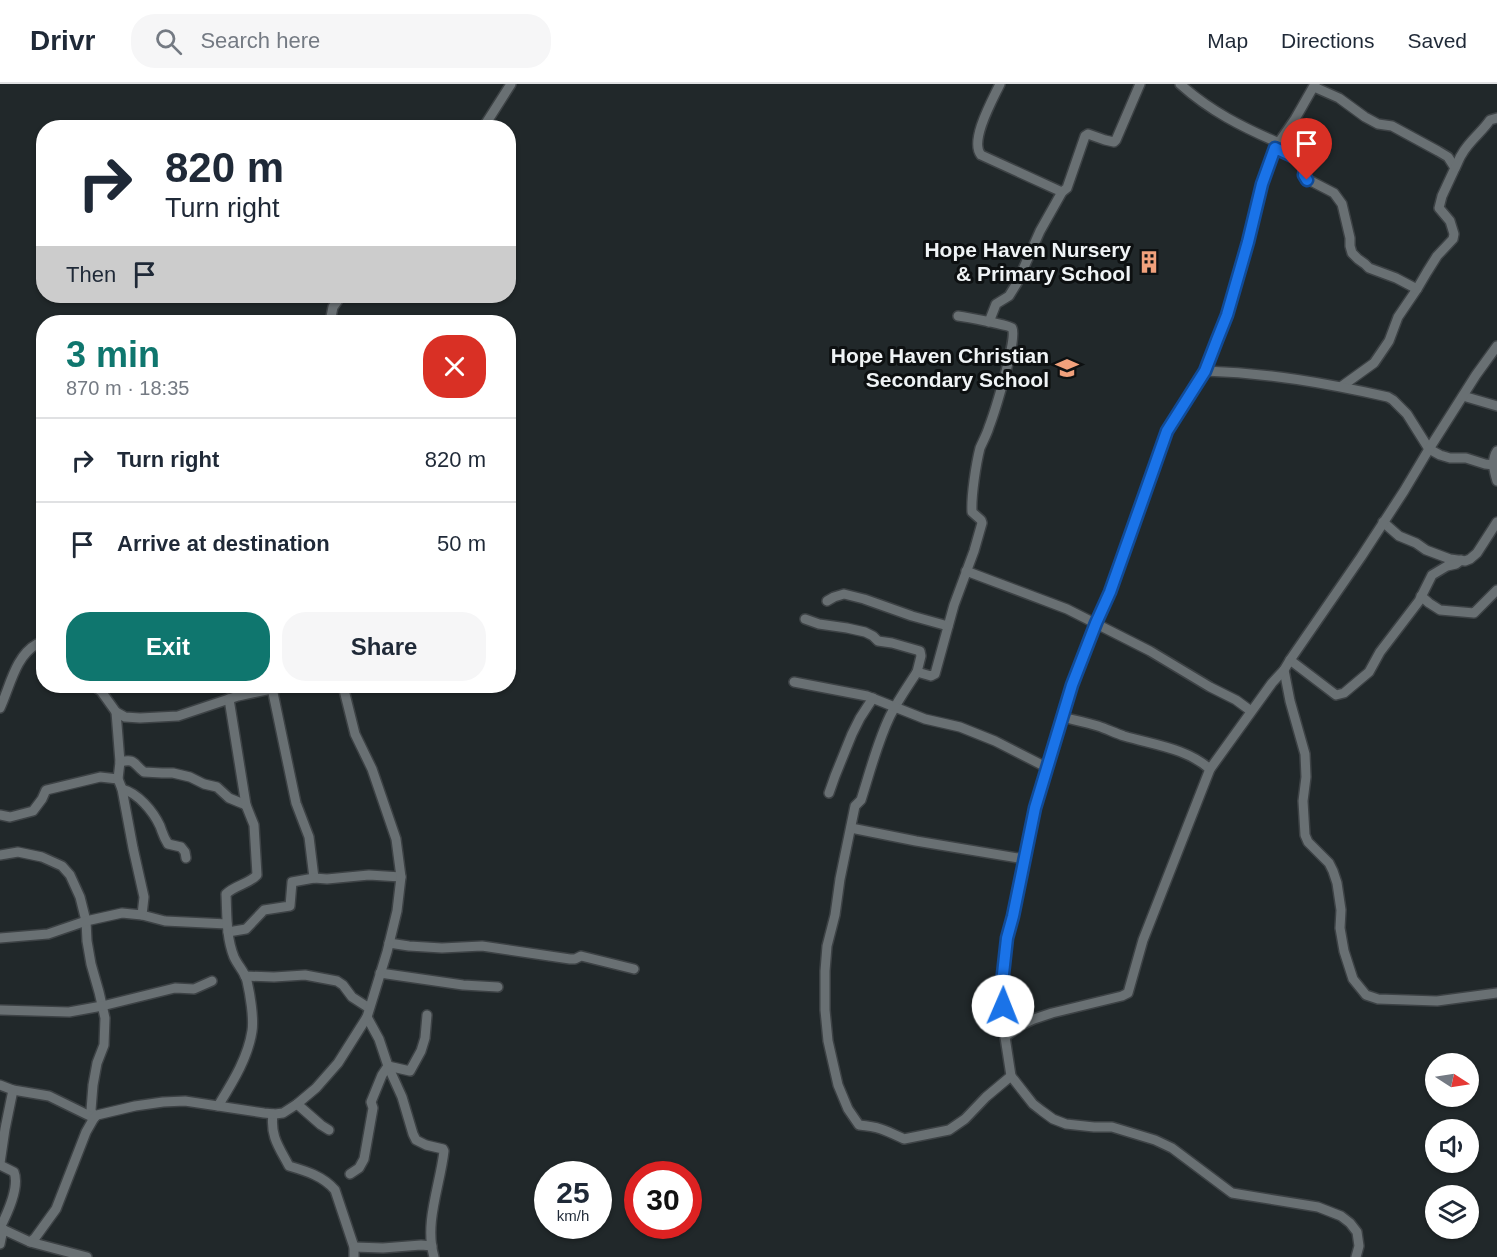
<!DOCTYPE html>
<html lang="en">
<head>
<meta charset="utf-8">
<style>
  :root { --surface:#fff; --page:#f6f6f7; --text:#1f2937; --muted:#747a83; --line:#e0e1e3; --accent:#0f766e }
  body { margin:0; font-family:Arial,sans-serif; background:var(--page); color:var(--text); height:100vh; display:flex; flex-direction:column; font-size:22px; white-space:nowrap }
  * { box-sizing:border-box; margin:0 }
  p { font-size:20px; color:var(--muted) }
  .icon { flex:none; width:33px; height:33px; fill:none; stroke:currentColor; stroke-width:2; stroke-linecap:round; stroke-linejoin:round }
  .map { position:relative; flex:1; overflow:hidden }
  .details { position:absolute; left:36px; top:231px; width:480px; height:378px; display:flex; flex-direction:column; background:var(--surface); border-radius:24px; box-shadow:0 2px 4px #0004 }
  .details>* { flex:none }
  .hud { position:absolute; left:36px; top:36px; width:480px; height:183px; border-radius:24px; box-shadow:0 2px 4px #0004; background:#fff; color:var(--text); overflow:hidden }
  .needle { width:39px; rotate:102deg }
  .tools { position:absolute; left:1425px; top:969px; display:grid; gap:12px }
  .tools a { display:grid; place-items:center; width:54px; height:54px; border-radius:50%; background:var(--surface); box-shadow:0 2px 4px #0004; font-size:30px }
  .speed { position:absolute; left:534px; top:1077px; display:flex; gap:12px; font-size:30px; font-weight:700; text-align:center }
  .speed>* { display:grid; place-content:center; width:78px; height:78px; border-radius:50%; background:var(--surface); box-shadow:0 2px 4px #0004; line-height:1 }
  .speed small { font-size:15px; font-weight:400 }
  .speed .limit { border:9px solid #d22; background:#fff; color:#111 }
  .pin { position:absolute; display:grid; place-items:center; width:51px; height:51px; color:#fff; margin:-62px -26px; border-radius:50% 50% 50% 0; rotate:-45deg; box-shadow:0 0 6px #0007 }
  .pin .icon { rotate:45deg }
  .me { position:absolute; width:66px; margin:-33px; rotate:1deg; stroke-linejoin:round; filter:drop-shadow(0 0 4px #0008) }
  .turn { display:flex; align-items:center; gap:21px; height:126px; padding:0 30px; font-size:27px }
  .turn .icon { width:78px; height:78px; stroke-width:2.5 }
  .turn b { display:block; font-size:42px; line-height:51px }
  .then { display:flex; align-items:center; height:57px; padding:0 30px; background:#0003; gap:12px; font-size:22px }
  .round { display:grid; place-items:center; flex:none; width:63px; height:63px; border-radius:24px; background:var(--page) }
  .head { display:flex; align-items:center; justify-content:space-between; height:102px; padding:0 30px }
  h1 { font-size:36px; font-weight:600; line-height:45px; color:var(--accent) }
  .button { display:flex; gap:12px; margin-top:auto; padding:12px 30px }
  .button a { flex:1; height:69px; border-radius:24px; background:var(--accent); color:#fff; font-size:24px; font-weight:600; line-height:69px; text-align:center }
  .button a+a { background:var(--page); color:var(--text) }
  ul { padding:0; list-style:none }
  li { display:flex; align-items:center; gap:18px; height:84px; padding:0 30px; border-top:2px solid var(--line) }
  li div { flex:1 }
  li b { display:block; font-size:22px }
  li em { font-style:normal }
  header { display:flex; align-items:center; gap:36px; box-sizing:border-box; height:84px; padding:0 30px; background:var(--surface); border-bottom:2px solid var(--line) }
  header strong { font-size:28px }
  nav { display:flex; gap:33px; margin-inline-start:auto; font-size:21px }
  .search { width:420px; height:54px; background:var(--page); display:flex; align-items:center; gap:15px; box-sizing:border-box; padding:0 21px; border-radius:24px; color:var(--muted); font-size:22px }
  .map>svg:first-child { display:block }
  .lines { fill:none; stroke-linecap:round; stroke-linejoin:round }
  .street-casing { stroke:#3d4245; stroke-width:12 }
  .street { stroke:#697073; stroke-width:9 }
  .route-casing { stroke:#114b97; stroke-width:15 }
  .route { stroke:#1a73e8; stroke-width:10 }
  .labels { text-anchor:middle; stroke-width:6; stroke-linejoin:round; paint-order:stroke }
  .poi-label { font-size:21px; font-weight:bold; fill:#eff3f5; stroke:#0d1011; text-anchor:end }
</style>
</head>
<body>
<header>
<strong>Drivr</strong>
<div class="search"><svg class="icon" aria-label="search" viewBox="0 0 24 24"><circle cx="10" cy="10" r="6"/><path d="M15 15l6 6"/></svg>Search here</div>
<nav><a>Map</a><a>Directions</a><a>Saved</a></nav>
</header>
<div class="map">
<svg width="1497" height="1173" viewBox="0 0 1497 1173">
  <rect width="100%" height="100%" fill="#21282a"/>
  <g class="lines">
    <!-- street casing -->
    <g class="street-casing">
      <g id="street">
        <path d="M1000 0C993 15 969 57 981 71L1062 108"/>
        <path d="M1180 0C1210 27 1242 43 1279 59"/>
        <path d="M1315 0 1295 35 1275 64 1262 100 1248 158 1227 231 1217 256 1205 287 1167 347 1110 508 1096 539 1072 601 1035 724 1013 832 1007 854 1002 899 1003 922 1005 953 1011 992 1033 1020 1042 1027 1053 1035 1066 1040 1094 1043H1112L1155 1056 1172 1064 1232 1109 1318 1123 1341 1132 1350 1139 1357 1148 1359 1162 1356 1173"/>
        <path d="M1314 3 1339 14 1365 33 1378 40 1392 42 1438 67 1448 73 1455 84 1442 112 1439 124 1450 137 1454 150 1453 155 1437 172 1427 188 1417 205 1398 233 1389 257 1374 279 1342 302"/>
        <path d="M483 44 511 0"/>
        <path d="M1275 64 1301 76 1306 81 1304 91 1305 94 1334 109 1342 120 1350 154V162L1352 169 1358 175 1365 180 1369 184 1396 194 1417 205"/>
        <path d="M1455 84C1458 79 1459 74 1462 70 1469 57 1482 48 1490 36L1497 34"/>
        <path d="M958 232C966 233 1009 241 1012 244 1018 254 994 330 989 343 987 350 983 357 980 364 976 380 971 412 972 428L981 436 982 439 974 467 954 521 935 590 931 592 917 588C908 602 898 616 890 632 877 659 870 688 861 716L855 722 840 795 835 831 827 862 825 887V926L828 957 838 1001 848 1025 859 1041C880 1043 885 1046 904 1055L949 1046 965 1035 986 1013 1011 992"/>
        <path d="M330 238 333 223 341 212"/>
        <path d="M989 238 996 220 1009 212 1017 199 1040 147 1062 108 1067 104 1085 52 1088 50 1105 56 1114 58 1116 56 1140 0"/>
        <path d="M1205 287C1269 289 1326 299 1388 313L1393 316 1407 330 1429 365 1440 371 1450 374H1466L1485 380 1494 381"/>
        <path d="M1463 312 1497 322"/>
        <path d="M1497 367C1491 376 1494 387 1497 397"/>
        <path d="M1383 438 1399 452 1416 459 1426 466 1450 475 1465 477 1470 475 1477 469 1497 438"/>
        <path d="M966 487 1067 525 1150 567 1210 603 1236 616 1251 627"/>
        <path d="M1421 512 1429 519 1440 526 1474 529 1497 506"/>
        <path d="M827 517 834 513 844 510 864 515 912 532 948 542"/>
        <path d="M805 535 819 540 847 544 865 548 873 552 878 557 892 559 920 567 921 572 917 588"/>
        <path d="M1290 576 1336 611 1344 609 1369 588 1380 568 1419 517 1432 491 1447 482 1456 480 1461 476"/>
        <path d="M1284 586 1290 617 1305 670 1306 693 1303 717 1305 751 1308 758 1329 779 1333 787 1337 799 1341 826 1340 844 1344 867 1353 895 1366 911 1378 915 1437 917 1497 909"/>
        <path d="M794 598 867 612 925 635 960 643 995 657 1046 683"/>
        <path d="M94 602 101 607 116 628 125 633 140 634 178 632 238 612 286 602"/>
        <path d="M272 604 296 719 309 753 314 794"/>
        <path d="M0 624C10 603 15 572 37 560L44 561"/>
        <path d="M1062 633C1074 636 1086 638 1098 642 1107 645 1115 649 1124 652 1154 661 1186 664 1210 685"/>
        <path d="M120 678C136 674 133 680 144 688L162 689H173L190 693 204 700 217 703 229 714 246 721"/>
        <path d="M122 705C138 709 153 727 160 742 163 750 163 752 168 760L181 763 185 768 186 774"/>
        <path d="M829 709 835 692 852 650 860 634 873 614"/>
        <path d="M0 731 10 733 33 727 42 715 46 706 100 693 118 695"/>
        <path d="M851 744 916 757 1024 775"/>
        <path d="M0 771 18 768 42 773 62 782 70 791 80 813 86 837 87 857 91 880 99 908 105 934 104 961 97 979 93 1001 91 1026 94 1034"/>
        <path d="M142 831 165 837 227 840"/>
        <path d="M228 848 246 845 264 826 290 822 292 798 314 794 327 795 369 791 401 793"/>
        <path d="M0 854 48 850 86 837 122 829 142 831 144 813 133 764 122 705 118 695 120 678 116 628"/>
        <path d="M389 859 409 862 442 864 482 862 570 875H575L581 872 634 885"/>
        <path d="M380 889 463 901 498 903"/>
        <path d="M245 892 274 893 305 891 337 897 343 901 352 913 369 924"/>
        <path d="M0 926 69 928 102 922 175 904 194 905 212 897"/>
        <path d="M367 933 379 955 388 982 402 1013 413 1050 416 1056 426 1061 443 1065 444 1067C440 1102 424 1139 434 1173"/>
        <path d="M1005 953 1021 941 1034 935 1052 929 1122 912 1128 909 1143 856 1210 685 1272 599 1284 586 1290 576 1361 473 1404 407 1429 365 1476 291 1497 262"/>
        <path d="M0 1001 13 1006 49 1012 94 1034"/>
        <path d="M297 1020 321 1041 329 1046"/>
        <path d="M218 1022C232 999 248 974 252 947 254 934 250 910 247 897 245 888 238 882 234 873 226 853 227 831 226 810 235 801 249 800 257 791L254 741 246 721 229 615"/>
        <path d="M273 1030C270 1052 279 1063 289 1082 306 1087 323 1092 335 1106L354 1163V1173"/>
        <path d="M0 1079 5 1045 13 1006"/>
        <path d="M0 1081 14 1088C20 1103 7 1130 0 1144"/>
        <path d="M350 1090 359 1084 364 1075 373 1024 371 1018 382 991 388 982 410 987 421 967 425 954 427 931"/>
        <path d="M0 1144 30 1158 35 1154 56 1125 86 1048 94 1034 97 1031 135 1022 163 1018 185 1017 264 1029 275 1030 283 1029 297 1020 316 1004 338 979 367 933 387 868 397 827 401 793 396 755 372 685 355 650 343 602"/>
        <path d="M30 1158 87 1173"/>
        <path d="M0 1160 3 1145"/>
        <path d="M354 1163 383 1164 421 1161 432 1162"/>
      </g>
    </g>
    <!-- street -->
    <use href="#street" class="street"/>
  </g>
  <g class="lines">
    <!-- route casing -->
    <g class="route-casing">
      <path id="route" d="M1003 922 1002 899 1007 854 1013 832 1035 724 1072 601 1096 539 1110 508 1167 347 1205 287 1217 256 1227 231 1248 158 1262 100 1275 64 1301 76 1306 81 1304 91 1307 96"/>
    </g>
    <!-- route -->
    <use href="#route" class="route"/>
  </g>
  <!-- icons -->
  <defs>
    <g id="building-bare" transform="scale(1.8)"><path d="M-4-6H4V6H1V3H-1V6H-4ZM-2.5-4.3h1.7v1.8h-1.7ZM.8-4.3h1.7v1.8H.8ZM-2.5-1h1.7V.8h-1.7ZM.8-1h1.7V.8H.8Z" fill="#f1a17c" stroke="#0d1011" stroke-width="2.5" paint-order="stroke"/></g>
    <g id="school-bare" transform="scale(1.8)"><path d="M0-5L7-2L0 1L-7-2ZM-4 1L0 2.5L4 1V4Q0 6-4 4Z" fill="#f1a17c" stroke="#0d1011" stroke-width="2.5" paint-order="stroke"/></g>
  </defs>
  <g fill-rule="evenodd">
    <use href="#building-bare" x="1149" y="178"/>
    <use href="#school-bare" x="1067" y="284"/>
  </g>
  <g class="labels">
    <!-- poi labels -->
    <g class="poi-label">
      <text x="1131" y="173">Hope Haven Nursery<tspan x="1131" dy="24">&amp; Primary School</tspan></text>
      <text x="1049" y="279">Hope Haven Christian<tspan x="1049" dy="24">Secondary School</tspan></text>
    </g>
  </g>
</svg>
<div class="tools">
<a><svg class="needle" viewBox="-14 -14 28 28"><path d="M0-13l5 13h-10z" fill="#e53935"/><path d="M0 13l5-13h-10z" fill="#747a83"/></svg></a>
<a><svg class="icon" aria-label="sound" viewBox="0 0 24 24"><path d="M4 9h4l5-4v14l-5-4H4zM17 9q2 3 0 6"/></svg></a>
<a><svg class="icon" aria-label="layers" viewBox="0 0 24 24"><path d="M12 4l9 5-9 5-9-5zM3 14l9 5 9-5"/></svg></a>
</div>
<div class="speed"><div>25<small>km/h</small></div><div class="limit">30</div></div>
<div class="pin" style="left:1307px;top:96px;background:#d93025"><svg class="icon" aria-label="arrive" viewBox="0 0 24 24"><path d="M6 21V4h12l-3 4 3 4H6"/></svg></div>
<svg class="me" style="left:1003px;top:922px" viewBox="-20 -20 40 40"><circle r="19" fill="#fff"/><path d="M0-13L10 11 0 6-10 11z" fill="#1a73e8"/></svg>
<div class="hud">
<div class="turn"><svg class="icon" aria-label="right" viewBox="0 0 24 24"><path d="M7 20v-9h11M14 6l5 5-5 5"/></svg><div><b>820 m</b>Turn right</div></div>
<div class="then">Then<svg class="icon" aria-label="arrive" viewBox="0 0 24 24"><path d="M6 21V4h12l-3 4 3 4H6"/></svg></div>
</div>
<section class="details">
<div class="head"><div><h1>3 min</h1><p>870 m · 18:35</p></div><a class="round" style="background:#d93025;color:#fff"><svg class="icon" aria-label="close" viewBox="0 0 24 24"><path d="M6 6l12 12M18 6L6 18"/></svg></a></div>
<ul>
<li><svg class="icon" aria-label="right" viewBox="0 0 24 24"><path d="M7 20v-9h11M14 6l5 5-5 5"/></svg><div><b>Turn right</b></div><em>820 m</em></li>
<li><svg class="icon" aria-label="arrive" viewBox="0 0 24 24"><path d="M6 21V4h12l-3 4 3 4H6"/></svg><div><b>Arrive at destination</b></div><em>50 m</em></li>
</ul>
<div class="button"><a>Exit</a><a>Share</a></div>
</section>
</div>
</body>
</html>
